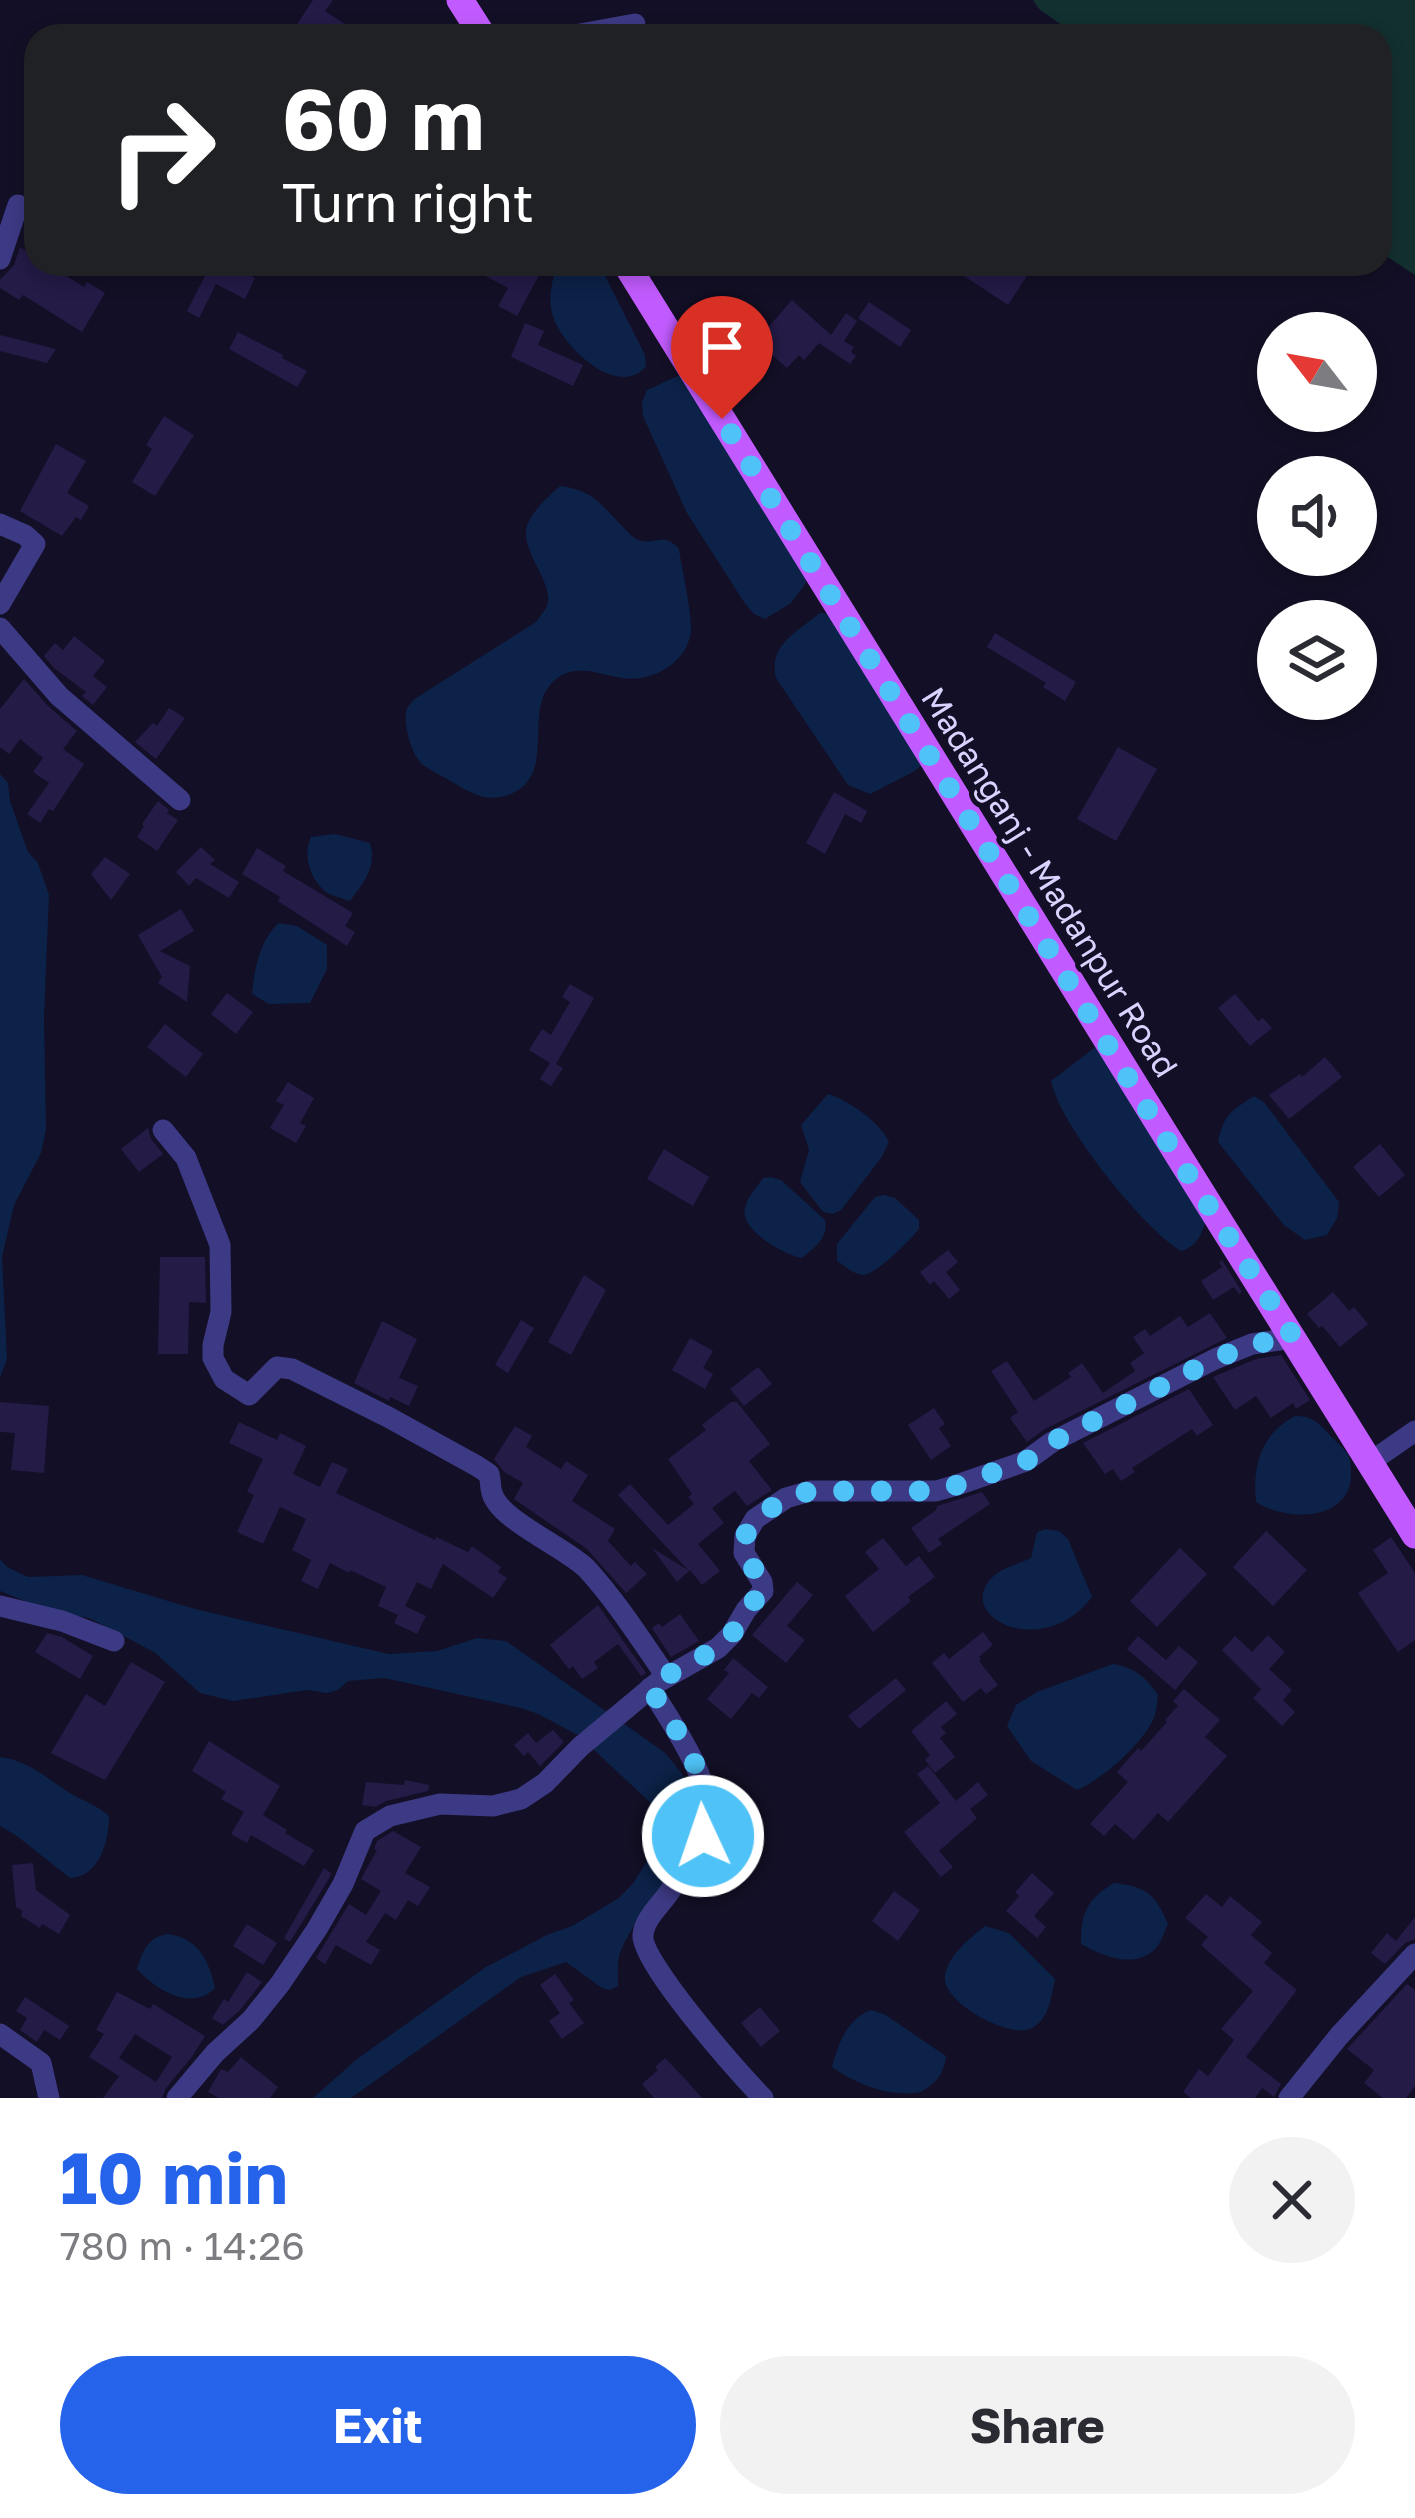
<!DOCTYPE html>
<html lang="en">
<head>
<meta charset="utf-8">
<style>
  :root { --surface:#fff; --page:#f2f2f3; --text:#2b2b33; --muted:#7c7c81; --accent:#2563eb }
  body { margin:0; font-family:"Golos Text",sans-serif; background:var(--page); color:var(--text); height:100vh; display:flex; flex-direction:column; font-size:45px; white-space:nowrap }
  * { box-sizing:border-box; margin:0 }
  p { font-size:39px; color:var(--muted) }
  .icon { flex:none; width:66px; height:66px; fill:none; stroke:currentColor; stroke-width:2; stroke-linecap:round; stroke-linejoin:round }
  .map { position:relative; height:2098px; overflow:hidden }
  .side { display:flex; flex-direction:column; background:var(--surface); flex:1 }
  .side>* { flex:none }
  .hud { position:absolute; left:24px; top:24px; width:1368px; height:252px; border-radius:36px; box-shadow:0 6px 18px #0003; background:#202124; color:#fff; overflow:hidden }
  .needle { width:78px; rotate:301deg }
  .controls { position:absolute; left:1257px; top:312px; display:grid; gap:24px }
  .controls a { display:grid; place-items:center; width:120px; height:120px; border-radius:50%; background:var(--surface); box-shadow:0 6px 18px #0003; font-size:60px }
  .pin { position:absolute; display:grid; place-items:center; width:102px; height:102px; color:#fff; margin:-123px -51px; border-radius:50% 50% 50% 0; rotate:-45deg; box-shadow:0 0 12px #0007 }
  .pin .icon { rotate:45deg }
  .me { position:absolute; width:132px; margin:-66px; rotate:357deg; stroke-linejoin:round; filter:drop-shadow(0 0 9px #0008) }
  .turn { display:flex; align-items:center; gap:42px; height:252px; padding:0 60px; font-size:54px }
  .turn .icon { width:156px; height:156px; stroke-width:2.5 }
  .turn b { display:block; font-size:84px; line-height:102px }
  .round { display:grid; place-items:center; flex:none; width:126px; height:126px; border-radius:63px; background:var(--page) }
  .summary { display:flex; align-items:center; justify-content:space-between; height:204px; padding:0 60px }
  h1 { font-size:72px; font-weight:700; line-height:90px; color:var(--accent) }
  .button { display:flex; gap:24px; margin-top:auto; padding:24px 60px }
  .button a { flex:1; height:138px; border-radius:72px; background:var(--accent); color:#fff; font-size:48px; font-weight:700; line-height:138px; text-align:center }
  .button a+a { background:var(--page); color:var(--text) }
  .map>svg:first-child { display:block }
  .green { fill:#12302f }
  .water { fill:#0c2248 }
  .building { fill:#241b47; fill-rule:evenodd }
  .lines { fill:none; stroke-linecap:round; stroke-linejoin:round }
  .minor { stroke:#3d3a85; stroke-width:21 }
  .major { stroke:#c25bff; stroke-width:27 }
  .route { stroke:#4fc3f7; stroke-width:21; stroke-dasharray:0 37.8 }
  .labels { text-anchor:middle; stroke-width:10; stroke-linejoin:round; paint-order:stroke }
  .street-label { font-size:33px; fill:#d9d4ff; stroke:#130f26 }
</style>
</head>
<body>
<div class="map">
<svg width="1415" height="2098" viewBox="0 0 1415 2098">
  <rect width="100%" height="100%" fill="#130f26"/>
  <!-- green -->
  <path class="green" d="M1033 0H1415V275L1380 252V36H1077L1039 9Z"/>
  <!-- water -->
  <g class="water">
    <path d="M556 264H599L645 355 646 366C618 401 559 344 552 313 548 297 553 280 556 264Z"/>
    <path d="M680 375 804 570 806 583 791 603 765 619 754 614 744 602 687 513 643 416 642 402 647 390Z"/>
    <path d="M560 486C592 490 601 504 622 526 626 530 632 537 636 539 656 548 661 529 679 549 682 569 692 613 691 631 688 663 651 683 622 678 601 675 579 664 559 677 519 703 558 769 515 792 487 806 470 792 447 779 439 774 429 770 423 765 412 756 404 727 406 713 407 706 411 703 416 698L536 622C537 620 546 609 547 606 555 581 517 550 528 523 535 508 548 497 560 486Z"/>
    <path d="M820 613 834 614 925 763 913 772 870 794 848 785 776 678C768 645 797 632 820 613Z"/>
    <path d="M0 774 8 783 10 801 28 852 38 863 49 895 44 1017 46 1129 41 1153 14 1205 2 1257 7 1359 0 1378Z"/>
    <path d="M335 834 370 843C377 867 364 882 350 901 347 900 331 895 329 894 311 882 302 856 311 837Z"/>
    <path d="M279 923 297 926 327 945V969L310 1003 269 1004 252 994C254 970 260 939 279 923Z"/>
    <path d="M1098 1045 1208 1214C1203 1231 1199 1246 1181 1251 1143 1228 1060 1125 1051 1081Z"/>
    <path d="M828 1094C848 1100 880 1122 889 1142L881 1158 841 1210 833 1214 823 1212 800 1182 809 1150 801 1125Z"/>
    <path d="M1254 1096 1264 1102 1339 1202 1337 1218 1327 1235 1305 1240 1284 1225 1218 1142C1224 1114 1231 1111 1254 1096Z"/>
    <path d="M771 1177 781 1180 825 1220C829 1238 814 1248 802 1258 784 1255 749 1234 745 1216 742 1203 756 1188 763 1178Z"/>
    <path d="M884 1195 895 1198 919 1220V1229C910 1240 878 1273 864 1275 854 1275 845 1266 837 1261V1244L875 1197Z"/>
    <path d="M1295 1416C1312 1416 1316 1421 1327 1432 1333 1439 1342 1446 1347 1453 1351 1459 1350 1463 1351 1471 1354 1521 1287 1523 1256 1502 1252 1466 1261 1434 1295 1416Z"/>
    <path d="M1045 1529 1059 1531 1068 1539 1092 1597C1041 1664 948 1613 996 1574 1005 1567 1021 1563 1031 1558L1037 1532Z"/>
    <path d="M0 1559 7 1567 28 1577 82 1575 195 1609 389 1654 437 1651 477 1638 506 1641 664 1752C678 1768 694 1786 698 1808 704 1846 629 1918 619 1957 617 1966 618 1976 618 1986L610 1990 602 1988 566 1962 521 1977 351 2098H313L357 2059 486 1967 549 1934 572 1926 619 1898 634 1882 658 1843 660 1820 655 1807 578 1735 538 1714 521 1708 384 1678 348 1681 338 1690 327 1693 307 1690 233 1701 200 1693 154 1652 89 1618 52 1612 0 1591Z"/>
    <path d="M1113 1664C1135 1668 1146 1677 1158 1695 1157 1701 1157 1708 1155 1715 1147 1740 1102 1780 1077 1790L1031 1761 1007 1726 1016 1705 1037 1692Z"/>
    <path d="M0 1757C31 1761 48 1780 73 1795 86 1802 98 1806 109 1816 109 1842 99 1877 70 1878L17 1836 0 1826Z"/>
    <path d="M1114 1883C1146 1886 1156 1895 1168 1924 1164 1932 1161 1944 1154 1950 1133 1969 1102 1956 1081 1944 1081 1913 1087 1899 1114 1883Z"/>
    <path d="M985 1926 1009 1933 1055 1979C1051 1997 1050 2018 1032 2028 1011 2040 941 2002 945 1976 948 1955 970 1938 985 1926Z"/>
    <path d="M168 1934C198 1938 209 1960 215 1988 192 2012 156 1990 137 1969 143 1951 147 1937 168 1934Z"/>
    <path d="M871 2010 884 2014 946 2056C944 2074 936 2084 920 2092 890 2098 856 2084 832 2067 838 2044 847 2019 871 2010Z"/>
  </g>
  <!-- building -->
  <g class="building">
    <path d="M313 0H333L325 11 345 24 342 27 356 36H308L295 27Z"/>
    <path d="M20 247 36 257V264H47L84 287 87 282 105 293 82 332 23 295 19 300 0 288V280L14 265Z"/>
    <path d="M211 264H228L255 278 245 299 216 284 199 318 187 311Z"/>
    <path d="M463 264H545L517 316 498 306 508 288Z"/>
    <path d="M972 264H1009L1027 276 1008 305 964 276Z"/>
    <path d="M792 300 831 335 846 313 857 321 844 341 854 347 851 352 856 356 850 364 819 343 804 360 799 355 787 368 756 341Z"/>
    <path d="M869 302 911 330 900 347 858 318Z"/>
    <path d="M525 323 544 331 538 345 583 365 573 386 511 357Z"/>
    <path d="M724 327 752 356 732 376 704 348Z"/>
    <path d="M238 332 283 355 282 358 307 371 297 387 229 349Z"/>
    <path d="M0 335 56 349 47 363 0 351Z"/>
    <path d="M164 416 194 435 155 496 132 482 152 449 146 445Z"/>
    <path d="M56 444 86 461 67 493 89 506 81 520 76 517 62 536 20 511Z"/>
    <path d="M995 633 1076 682 1065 701 1043 687 1046 683 987 647Z"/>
    <path d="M74 636 105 661 93 676 107 687 93 705 82 696 86 692 54 668 44 656 55 643 63 650Z"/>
    <path d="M24 679 48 706 77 731 63 749 84 764 53 811 49 809 40 823 27 814 49 783 33 772 43 758 20 739 9 754 0 747V709Z"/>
    <path d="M169 708 185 718 156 759 135 742 153 723 157 726Z"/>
    <path d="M1118 747 1157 769 1116 841 1077 819Z"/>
    <path d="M834 792 867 811 861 823 845 814 825 854 806 843Z"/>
    <path d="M158 801 169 810 167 813 178 820 157 851 137 837 144 826 142 824Z"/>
    <path d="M201 847 215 860 210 864 239 882 229 898 196 878 189 886 176 872Z"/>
    <path d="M257 848 286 866 283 871 353 913 345 926 355 932 347 946 278 901 280 897 242 874Z"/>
    <path d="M105 857 130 874 111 900 91 874Z"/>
    <path d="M181 909 194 931 160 951 190 966 187 1002 158 983 162 977 138 935Z"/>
    <path d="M570 984 594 998 556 1064 563 1068 551 1086 540 1079 550 1063 529 1050 542 1029 551 1035 570 1002 562 997Z"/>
    <path d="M227 993 253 1012 236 1034 211 1014Z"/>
    <path d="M1235 994 1258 1021 1263 1018 1272 1028 1250 1046 1218 1008Z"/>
    <path d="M165 1024 203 1054 186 1077 147 1047Z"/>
    <path d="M1325 1057 1342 1077 1289 1119 1269 1095 1300 1074 1302 1077Z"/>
    <path d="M288 1082 314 1098 300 1123 306 1126 296 1143 270 1128 284 1105 276 1101Z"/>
    <path d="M148 1128 151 1139 163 1154 139 1172 121 1149Z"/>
    <path d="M1380 1144 1405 1175 1379 1197 1353 1167Z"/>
    <path d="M664 1149 709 1177 693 1206 647 1179Z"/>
    <path d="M948 1250 958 1262 946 1272 960 1290 949 1299 934 1281 930 1285 920 1272Z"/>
    <path d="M160 1257H205L206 1303 189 1302 188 1354H158Z"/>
    <path d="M1222 1260 1242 1292 1239 1294 1234 1287 1213 1300 1201 1281 1222 1267 1219 1263Z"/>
    <path d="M584 1275 606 1290 571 1355 548 1342Z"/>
    <path d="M1333 1292 1349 1311 1354 1307 1368 1324 1340 1347 1322 1326 1319 1328 1307 1314Z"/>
    <path d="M1210 1313 1227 1338 1045 1429 1027 1442 1010 1418 1018 1412 991 1371 1007 1361 1034 1401 1071 1377 1068 1373 1082 1363 1103 1393 1135 1371 1130 1363 1144 1353 1133 1337 1145 1329 1150 1336 1180 1316 1188 1327Z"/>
    <path d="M521 1320 534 1328 508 1373 495 1365Z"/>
    <path d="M382 1321 417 1339 399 1378 418 1386 409 1406 390 1397 389 1401 354 1383Z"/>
    <path d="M690 1338 713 1351 703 1368 713 1374 705 1389 672 1370Z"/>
    <path d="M1281 1355 1310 1400 1296 1409 1293 1403 1271 1418 1256 1396 1235 1410 1213 1377 1256 1359Z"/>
    <path d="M758 1367 772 1384 744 1406 730 1389Z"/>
    <path d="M1189 1389 1213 1425 1197 1436 1192 1429 1132 1468 1135 1472 1121 1481 1113 1469 1105 1474 1083 1443Z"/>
    <path d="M0 1402 49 1406 44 1473 11 1470 15 1433 0 1432Z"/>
    <path d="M731 1402H737L770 1444 749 1461 772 1490 747 1506 735 1491 712 1508 724 1523 698 1544 720 1571 702 1585 690 1570 677 1582 652 1548 688 1570 618 1495 630 1484 668 1525 694 1504 688 1497 692 1494 668 1459 706 1430 702 1425Z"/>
    <path d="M934 1408 945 1424 939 1428 951 1446 931 1460 908 1425Z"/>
    <path d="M239 1422 277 1440 280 1433 306 1446 293 1474 320 1487 332 1462 348 1469 336 1493 435 1540 436 1537 468 1552 472 1546 501 1567 498 1572 507 1578 493 1598 443 1564 431 1589 417 1582 405 1606 426 1616 417 1634 394 1623 398 1615 378 1606 386 1587 350 1570 349 1573 330 1563 318 1589 301 1581 311 1560 292 1550 306 1519 280 1507 263 1544 237 1532 254 1495 247 1492 263 1459 229 1443Z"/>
    <path d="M515 1426 532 1436 526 1447 561 1469 566 1461 588 1475 572 1501 615 1529 608 1541 631 1566 635 1562 647 1574 626 1593 587 1549 514 1499 523 1483 504 1472 494 1459Z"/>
    <path d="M982 1492 990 1504 938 1539 942 1544 929 1553 911 1528 936 1510 937 1506Z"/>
    <path d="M1266 1531 1307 1570 1273 1606 1233 1567Z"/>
    <path d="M1391 1537 1415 1573V1640L1398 1652 1358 1593 1388 1573 1373 1550Z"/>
    <path d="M883 1538 906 1566 919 1556 935 1577 908 1597 911 1601 873 1632 845 1596 879 1569 865 1552Z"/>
    <path d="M1180 1548 1207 1574 1157 1627 1130 1601Z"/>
    <path d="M797 1582 813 1595 787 1626 805 1640 786 1663 752 1635Z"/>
    <path d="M598 1605 646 1673 643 1675 641 1676 618 1644 594 1662 598 1668 582 1679 573 1666 569 1669 550 1645Z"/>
    <path d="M680 1614 699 1641 671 1657 652 1628 659 1623 662 1627Z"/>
    <path d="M983 1632 993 1645 979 1657 981 1660 979 1661 998 1685 986 1694 981 1688 963 1702 932 1663 944 1653 949 1659Z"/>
    <path d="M47 1633 62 1637 93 1656 80 1679 35 1652Z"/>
    <path d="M1268 1635 1285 1652 1269 1669 1292 1690 1283 1700 1295 1712 1282 1726 1253 1698 1261 1689 1222 1650 1235 1636 1252 1652Z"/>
    <path d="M1138 1636 1166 1660 1179 1646 1198 1662 1175 1690 1127 1649Z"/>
    <path d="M733 1658 768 1687 759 1698 752 1693 731 1719 707 1699 729 1673 724 1670Z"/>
    <path d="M131 1662 165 1682 105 1780 51 1753 86 1694 105 1706Z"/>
    <path d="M896 1678 906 1690 859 1729 848 1716Z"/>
    <path d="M1184 1689 1220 1720 1205 1737 1227 1756 1168 1822 1158 1813 1134 1840 1115 1824 1104 1836 1090 1824 1128 1782 1117 1772 1138 1748 1141 1751 1167 1722 1165 1720 1178 1706 1173 1701Z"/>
    <path d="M946 1701 957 1714 941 1727 946 1733 940 1738 955 1757 935 1773 925 1760 930 1755 911 1731Z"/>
    <path d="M553 1730 564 1742 540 1766 528 1752 524 1756 514 1745 528 1733 536 1743Z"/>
    <path d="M209 1741 280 1786 263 1815 287 1830 285 1833 314 1850 304 1866 251 1835 247 1843 231 1834 244 1812 221 1799 226 1792 192 1771Z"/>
    <path d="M928 1766 956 1801 978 1782 988 1795 970 1809 977 1818 939 1851 953 1867 941 1877 904 1832 940 1803 917 1774Z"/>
    <path d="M405 1780 429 1785 428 1791 386 1801 376 1807 362 1805 366 1782 404 1785Z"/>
    <path d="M393 1831 421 1847 405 1873 430 1887 418 1906 408 1900 396 1920 385 1913 366 1942 380 1950 371 1965 336 1945 325 1964 316 1958 349 1904 366 1915 381 1891 361 1879 377 1850 374 1849 377 1841Z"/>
    <path d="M33 1863 36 1890 70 1915 59 1934 42 1924 40 1928 21 1916 23 1911 16 1907 12 1865Z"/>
    <path d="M324 1868 331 1873 330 1877 290 1942 284 1938Z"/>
    <path d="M1032 1873 1054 1893 1034 1916 1046 1927 1037 1938 1006 1911 1019 1896 1015 1892Z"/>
    <path d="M894 1891 920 1910 898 1941 872 1921Z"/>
    <path d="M1206 1894 1222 1907 1230 1896 1262 1922 1251 1935 1272 1953 1264 1963 1297 1990 1246 2057 1281 2084 1274 2097 1262 2088 1255 2098H1191L1183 2092 1199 2069 1208 2076 1234 2040 1221 2029 1253 1991 1201 1945 1208 1937 1185 1918Z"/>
    <path d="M1415 1917V1939L1405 1943 1385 1964 1371 1953 1387 1933 1396 1941Z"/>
    <path d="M247 1924 277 1943 263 1965 233 1946Z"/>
    <path d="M247 1972 262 1982 240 2010 223 2025 212 2018 224 1999 228 2002Z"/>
    <path d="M555 1974 574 2000 569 2003 584 2023 562 2039 549 2021 560 2013 540 1985Z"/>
    <path d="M1407 1984 1415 1990V2086L1406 2098H1383L1364 2083 1374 2070 1347 2049Z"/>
    <path d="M117 1992 150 2009 153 2004 205 2036 191 2058 166 2088 162 2098H103L119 2076 89 2057 104 2034 96 2030ZM135 2034 172 2057 156 2082 119 2058Z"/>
    <path d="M25 1997 69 2026 60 2040 44 2030 37 2042 20 2030 27 2018 16 2011Z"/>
    <path d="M760 2007 780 2031 761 2047 741 2023Z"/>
    <path d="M241 2057 278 2087 270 2098H219L208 2092 221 2069 228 2072Z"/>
    <path d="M665 2058 687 2081 702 2098H654L642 2084 658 2070 655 2067Z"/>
  </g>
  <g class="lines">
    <!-- minor -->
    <g class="minor">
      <path d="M569 36 635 24"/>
      <path d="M0 259 18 205"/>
      <path d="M0 524 25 535 35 544 0 604"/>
      <path d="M0 628 59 696 180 800"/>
      <path d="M163 1130 186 1158 220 1245 221 1312 213 1345V1358L224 1379 249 1395 277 1367 292 1369 388 1417 477 1466 489 1474C491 1481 490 1487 492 1493 500 1521 567 1548 587 1569 617 1602 641 1640 666 1676"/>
      <path d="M1369 1463 1415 1431"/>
      <path d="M0 1606 62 1621 114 1641"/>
      <path d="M650 1688C670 1720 716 1785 707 1823 702 1846 684 1868 672 1888 663 1903 644 1918 643 1935 640 1962 740 2074 763 2098"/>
      <path d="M0 2034 41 2063 49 2098"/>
      <path d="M177 2098 215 2053 251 2020 280 1984 317 1929 343 1884 365 1831 390 1816 440 1804 493 1806 521 1799 545 1783 580 1747 658 1682 718 1648 732 1634 746 1610 763 1591 762 1582 744 1553 745 1536 755 1519 786 1498 810 1491H936L957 1485 1026 1461 1052 1442 1215 1359 1252 1344 1294 1338"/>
      <path d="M1289 2098 1339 2036 1415 1954"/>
    </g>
    <!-- major -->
    <g class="major">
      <path d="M460 0 483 36"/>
      <path d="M626 264C888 689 1151 1112 1415 1535"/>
    </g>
  </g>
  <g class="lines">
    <!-- route -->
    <path class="route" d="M703 1836C703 1834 708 1819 708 1818 713 1781 669 1718 650 1688L666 1676 718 1648 732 1634 746 1610 763 1591 762 1582 744 1553 745 1536 755 1519 786 1498 810 1491H935L957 1485 1026 1461 1052 1442 1215 1359 1252 1344 1294 1338 1170 1146 722 419"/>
  </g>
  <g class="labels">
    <!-- street labels -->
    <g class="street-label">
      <text transform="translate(1050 882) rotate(58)" y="12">Madanganj - Madanpur Road</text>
    </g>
  </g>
</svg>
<div class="controls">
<a><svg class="needle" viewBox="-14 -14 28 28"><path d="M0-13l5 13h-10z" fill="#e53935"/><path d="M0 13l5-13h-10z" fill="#7c7c81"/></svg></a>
<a><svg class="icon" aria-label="sound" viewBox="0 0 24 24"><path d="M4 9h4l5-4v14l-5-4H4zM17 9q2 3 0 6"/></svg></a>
<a><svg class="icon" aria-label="layers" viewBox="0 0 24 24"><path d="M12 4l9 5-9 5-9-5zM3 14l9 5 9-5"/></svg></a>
</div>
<div class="pin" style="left:722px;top:419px;background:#d93025"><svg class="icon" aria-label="arrive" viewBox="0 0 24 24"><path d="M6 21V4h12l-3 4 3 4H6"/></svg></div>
<svg class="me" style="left:703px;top:1836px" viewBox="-20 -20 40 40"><circle r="17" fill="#4fc3f7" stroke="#fff" stroke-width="3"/><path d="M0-11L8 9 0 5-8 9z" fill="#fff"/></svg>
<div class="hud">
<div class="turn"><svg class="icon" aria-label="right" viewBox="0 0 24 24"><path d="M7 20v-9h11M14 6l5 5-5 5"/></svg><div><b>60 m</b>Turn right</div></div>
</div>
</div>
<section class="side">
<div class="summary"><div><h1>10 min</h1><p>780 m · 14:26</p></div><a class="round"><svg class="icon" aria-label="close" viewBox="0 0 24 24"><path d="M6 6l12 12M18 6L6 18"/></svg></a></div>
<div class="button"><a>Exit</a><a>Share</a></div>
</section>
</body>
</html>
